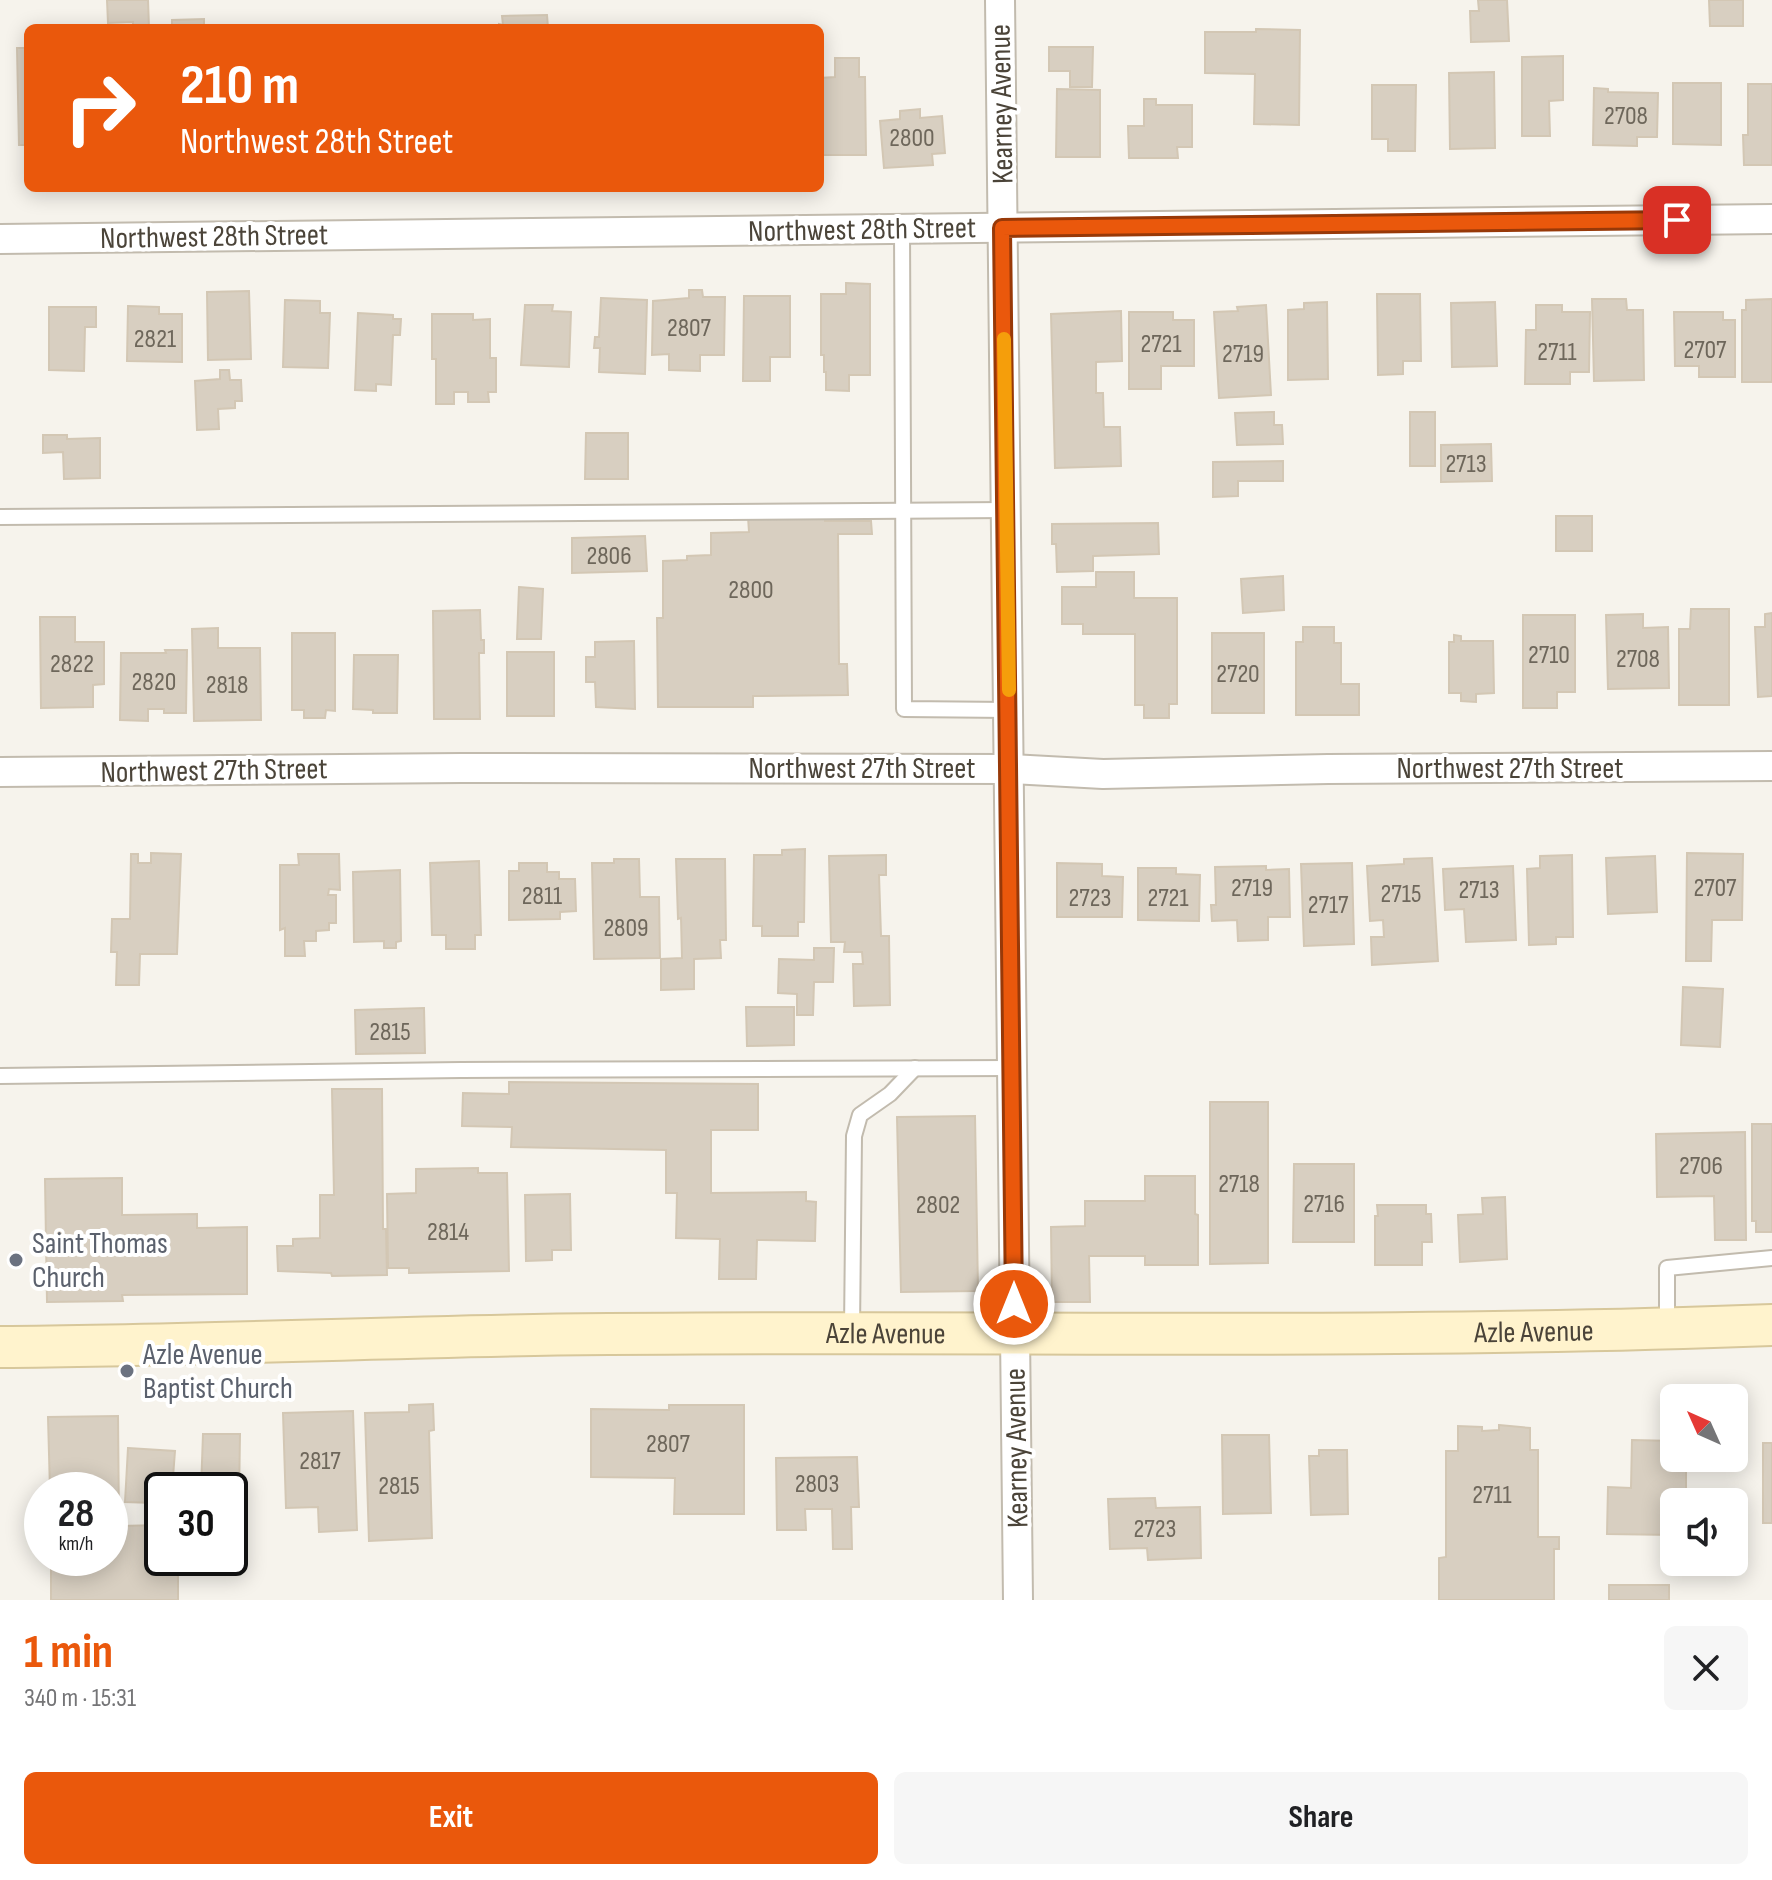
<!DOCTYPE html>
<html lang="en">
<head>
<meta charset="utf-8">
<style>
  :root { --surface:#fff; --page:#f6f6f6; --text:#202124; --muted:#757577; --accent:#ea580c }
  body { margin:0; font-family:"Sofia Sans Condensed",sans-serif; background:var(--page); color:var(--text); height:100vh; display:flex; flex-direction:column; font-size:30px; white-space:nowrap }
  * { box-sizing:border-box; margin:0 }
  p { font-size:26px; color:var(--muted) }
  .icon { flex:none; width:44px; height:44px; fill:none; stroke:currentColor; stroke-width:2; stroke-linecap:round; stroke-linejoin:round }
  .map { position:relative; height:1600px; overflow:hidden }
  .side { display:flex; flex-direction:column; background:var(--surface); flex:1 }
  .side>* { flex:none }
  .banner { position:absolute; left:24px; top:24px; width:800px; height:168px; border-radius:12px; box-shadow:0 4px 20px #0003; background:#ea580c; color:#fff; overflow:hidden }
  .needle { width:52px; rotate:315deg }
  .fabs { position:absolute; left:1660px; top:1384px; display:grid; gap:16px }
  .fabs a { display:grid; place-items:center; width:88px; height:88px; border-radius:12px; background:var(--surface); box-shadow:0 4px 20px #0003; font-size:40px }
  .speed { position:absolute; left:24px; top:1472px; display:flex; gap:16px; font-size:40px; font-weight:700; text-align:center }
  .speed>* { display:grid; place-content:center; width:104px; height:104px; border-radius:50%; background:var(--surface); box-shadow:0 4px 20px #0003; line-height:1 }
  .speed small { font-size:20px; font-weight:400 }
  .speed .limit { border:4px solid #111; border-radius:12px; background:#fff; color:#111 }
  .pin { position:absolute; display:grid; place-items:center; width:68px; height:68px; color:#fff; margin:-34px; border-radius:16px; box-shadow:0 4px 12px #0006 }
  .me { position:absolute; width:88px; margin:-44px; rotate:0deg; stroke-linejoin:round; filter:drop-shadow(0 0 6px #0008) }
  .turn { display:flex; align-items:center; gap:28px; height:168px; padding:0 24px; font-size:36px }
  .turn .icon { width:104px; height:104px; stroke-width:2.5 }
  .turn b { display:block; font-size:56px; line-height:68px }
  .round { display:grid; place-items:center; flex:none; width:84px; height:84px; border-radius:12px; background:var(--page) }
  .summary { display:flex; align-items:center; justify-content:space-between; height:136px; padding:0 24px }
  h1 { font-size:48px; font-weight:700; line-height:60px; color:var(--accent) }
  .button { display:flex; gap:16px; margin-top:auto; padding:16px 24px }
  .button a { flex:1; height:92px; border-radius:12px; background:var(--accent); color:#fff; font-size:32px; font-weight:700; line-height:92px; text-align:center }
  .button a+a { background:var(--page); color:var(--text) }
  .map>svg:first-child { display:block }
  .building { fill:#d8cfc1; stroke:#d3c7b4; stroke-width:2 }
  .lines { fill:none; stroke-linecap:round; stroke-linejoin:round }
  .service-casing { stroke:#c2bbae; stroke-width:18 }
  .minor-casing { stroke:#c2bbae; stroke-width:32 }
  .secondary-casing { stroke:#d7c79b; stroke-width:44 }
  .service { stroke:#fff; stroke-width:14 }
  .minor { stroke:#fff; stroke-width:28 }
  .secondary { stroke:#fff3cd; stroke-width:40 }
  .route-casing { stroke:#983908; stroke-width:20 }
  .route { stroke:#ea580c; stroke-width:14 }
  .slow { stroke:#f59e0b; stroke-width:14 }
  .worship-dot { fill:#6b7280; stroke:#fff; stroke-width:3 }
  .labels { text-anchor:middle; stroke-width:8; stroke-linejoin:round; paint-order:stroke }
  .number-label { font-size:26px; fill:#6e675b }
  .street-label { font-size:30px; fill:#4b4439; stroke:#fff }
  .worship-label { font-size:30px; fill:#5b616d; stroke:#fff; text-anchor:start }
</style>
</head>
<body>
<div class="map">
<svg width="1772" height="1600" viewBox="0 0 1772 1600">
  <rect width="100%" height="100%" fill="#f6f3ec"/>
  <!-- building -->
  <g class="building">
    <path d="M107 0H148L149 28H133V22L108 23Z"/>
    <path d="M1478 0H1507L1509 41 1471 42 1470 11H1479Z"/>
    <path d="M1709 0H1743V26H1710Z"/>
    <path d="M547 15 548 28H499V24L503 25 502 16Z"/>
    <path d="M204 19V28H172V20Z"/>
    <path d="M1256 29 1300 30 1299 125 1254 124 1255 74 1205 73V32H1256Z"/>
    <path d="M1049 47H1093L1092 87H1070V71H1049Z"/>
    <path d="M17 48H28V145H19Z"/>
    <path d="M1563 56V100L1549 101 1550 136H1522V57Z"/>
    <path d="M835 58H859V77H865L866 155H823V148H820V78L835 77Z"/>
    <path d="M1494 72 1495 148 1450 149 1449 73Z"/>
    <path d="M1673 83H1721V145L1673 144Z"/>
    <path d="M1748 84H1772V165H1744L1743 135H1748Z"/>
    <path d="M1372 85H1416L1415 151H1388V139H1372Z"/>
    <path d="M1594 88 1608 89V92L1658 93 1657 137H1637V146L1593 145Z"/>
    <path d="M1057 89 1100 90V157H1056Z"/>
    <path d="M1144 99H1156V105H1192V147H1177L1178 158H1129L1128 126H1144Z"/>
    <path d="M920 109V118L942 116 945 153 932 154 933 165 884 168 880 121 900 119V111Z"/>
    <path d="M846 283 870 284V375H849V391L826 390V372H824V355H821V294H846Z"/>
    <path d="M689 290H702L703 297H725L724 355H700V371L669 370V354L652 355 653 301 689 298Z"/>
    <path d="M249 291 251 359 208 360 207 292Z"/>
    <path d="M1377 294H1420L1421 361H1403V374L1378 375Z"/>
    <path d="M744 296H790V357H770V381H743Z"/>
    <path d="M601 298 647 300 645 374 599 372 600 348H594L595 337H599Z"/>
    <path d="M1592 299H1626L1627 310H1643L1644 380 1594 381Z"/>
    <path d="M1772 299V382H1742V310H1746V300Z"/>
    <path d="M285 300 320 301V313H330L328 368 283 367Z"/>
    <path d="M1327 302 1328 379 1288 380V310L1304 309V303Z"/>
    <path d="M1495 302 1497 366 1452 367 1451 303Z"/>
    <path d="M525 305H553L552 311 571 312 569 367 521 365Z"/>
    <path d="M1266 305 1271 395 1219 398 1214 312 1238 311 1237 307Z"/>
    <path d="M1536 305H1562V312H1590L1589 372H1570V384H1525L1526 330H1536Z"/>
    <path d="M128 306 159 307V314H182V362L127 361Z"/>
    <path d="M49 307H96V327H85L84 371 49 370Z"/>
    <path d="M1121 311 1122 361 1096 362V393H1103L1104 427H1120L1121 466 1055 468 1051 314Z"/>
    <path d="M1129 312H1173V320H1194V366H1161V389H1129Z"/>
    <path d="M1674 312H1723V320H1735V377H1699V366H1675Z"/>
    <path d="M358 313 393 315V319H401L400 335H393L391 385 376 384V391L355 390Z"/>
    <path d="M432 314H473V320L490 319V358H496V392H488L489 402H468V392H454V404H436V359H432Z"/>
    <path d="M220 370H229L230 380H241L242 401H235V408L218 409 219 429 197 430 195 381 220 379Z"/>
    <path d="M1274 412V425H1282L1283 444 1237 445 1235 413Z"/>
    <rect x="1410" y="412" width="25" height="54"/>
    <path d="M586 433H628V479H585Z"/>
    <path d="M43 435H67V439L100 438V478L64 479 63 452 43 453Z"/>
    <path d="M1491 444 1492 481 1441 482V445Z"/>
    <path d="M1283 461V481H1238V496L1213 497V462Z"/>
    <rect x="1556" y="516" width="36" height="35"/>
    <path d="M748 517H825V521H871L872 534H838L839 664H847L848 695 753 696V707H658L657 618H663V561L687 560V556L711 555V533L749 532Z"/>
    <path d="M1158 523 1159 554 1093 556V571L1057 572 1056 544H1052V524Z"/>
    <path d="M645 536 647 571 572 573V538Z"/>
    <path d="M1096 572H1134V598H1177V704H1169V718H1144V705H1135V634H1083V624H1062V587H1096Z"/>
    <path d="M1283 576 1284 610 1243 613 1241 579Z"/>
    <path d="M519 587 543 589 541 639H517Z"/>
    <path d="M1691 609H1729V705H1679V629H1690Z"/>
    <path d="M480 610 481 640H484V653H479L480 719H434L433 611Z"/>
    <path d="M1772 613V696L1758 697 1755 627H1765V614Z"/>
    <path d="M1643 614V628L1668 627 1669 688 1608 689 1606 615Z"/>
    <path d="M1523 615H1575V692H1557V708H1523Z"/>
    <path d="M40 617H75V642H104V684L93 685V707L41 708Z"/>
    <path d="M1303 627H1334V643H1341V684H1359V715H1296V642H1303Z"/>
    <path d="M218 628V648H260L261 720 194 721 192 629Z"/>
    <path d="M292 633H335V711L326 710 325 718H304V710H292Z"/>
    <rect x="1212" y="633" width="52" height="80"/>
    <path d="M1454 635 1461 636V641H1493L1494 693 1476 694V702L1461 701V693H1449V642H1454Z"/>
    <path d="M634 641 635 709 596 707 595 682H586V657H595V642Z"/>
    <path d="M165 650H187L186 713H164V709H148V721L120 720 121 653H166Z"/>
    <rect x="507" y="652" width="47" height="64"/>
    <path d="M354 655H398L397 713H373V710L353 709Z"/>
    <path d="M805 849 804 922H798V936H762V926H753L754 855H782V850Z"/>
    <path d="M151 853 181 854 177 954H140L139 985H116L117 952H111L112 919H130L131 854H138V863H151Z"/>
    <path d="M1687 853 1743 854 1742 920H1712L1711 961H1686Z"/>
    <path d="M298 854H339L340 890 329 889 328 895H336V923H329V930L316 931V941H304L305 956H285V928L280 930V865H299Z"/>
    <path d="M886 855V875H879L881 936H889L890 1005 854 1006 853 964H863L862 952H844L845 942H831L829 856Z"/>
    <path d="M1572 855 1573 937H1556V944L1529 945 1527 869 1540 868V856Z"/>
    <path d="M1655 856 1657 912 1608 914 1606 858Z"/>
    <path d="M1432 858 1438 961 1372 965 1371 937H1384L1383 920 1370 921 1367 866 1404 864V859Z"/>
    <path d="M614 859H639L640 897H659L660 958 594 959 592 863H614Z"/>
    <path d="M676 859H725L726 940H720L721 958 694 959V989L661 990V959L682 958 681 918 678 919Z"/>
    <path d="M479 861 481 935H475V949H446V935H432L430 863Z"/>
    <path d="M519 863H547V872H559V879H575L576 911 560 912V919L509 920V871H519Z"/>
    <path d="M1057 863 1102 864V876L1123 877 1122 917H1057Z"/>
    <path d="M1352 863 1354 944 1304 946 1301 864Z"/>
    <path d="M1266 866V870L1289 869 1290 917H1268V940L1238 941 1237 920 1212 921 1211 905H1216L1215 867Z"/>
    <path d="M1513 866 1516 940 1466 942 1464 909 1445 910 1443 869Z"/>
    <path d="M1138 868H1176V874L1200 875 1199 921 1138 920Z"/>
    <path d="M400 870 401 941 396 942V948H384V941L354 942 353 872Z"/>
    <path d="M814 948H834L833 982H814L813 1015H797V994L778 993 779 959 814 960Z"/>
    <path d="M1683 987 1723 989 1720 1047 1681 1045Z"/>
    <path d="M746 1007H794V1045L747 1046Z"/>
    <path d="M424 1008 425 1053 356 1054 355 1010Z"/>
    <path d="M509 1082 758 1084V1130H711V1193L806 1192V1201L816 1202 815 1241 757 1240 756 1279H719L720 1239 676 1238 677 1193H666V1150L511 1147 512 1127 462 1126 463 1093 509 1094Z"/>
    <path d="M332 1089H382L383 1229H386L387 1275 332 1276 331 1273 278 1271 277 1246H293V1239L320 1238V1195H334Z"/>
    <path d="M1210 1102H1268V1263L1210 1264Z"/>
    <path d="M975 1116 978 1291 901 1292 897 1117Z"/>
    <path d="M1752 1124H1772V1232H1756V1221H1752Z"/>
    <path d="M1745 1132 1746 1240H1715L1714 1196 1657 1197 1656 1134Z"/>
    <path d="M1294 1164H1354V1242H1293Z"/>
    <path d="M478 1168V1173H507L509 1271 409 1273V1268H388L387 1194 416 1193V1169Z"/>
    <path d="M1145 1176H1195V1214L1198 1215V1265H1145V1256H1089L1090 1302H1052L1051 1227 1085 1226V1201H1145Z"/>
    <path d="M122 1178V1215L197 1214V1228L247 1227V1294L122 1295 123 1301 47 1302 45 1179Z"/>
    <path d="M570 1194 571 1250H552V1260L526 1261 525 1195Z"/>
    <path d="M1505 1197 1507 1259 1460 1262 1458 1215 1483 1214 1482 1198Z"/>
    <path d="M1377 1205H1426V1214H1431L1432 1242H1422V1265H1375V1216H1378Z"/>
    <path d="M433 1404 434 1430 429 1431 432 1538 369 1541 365 1413 409 1412V1405Z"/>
    <path d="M669 1405H744V1514H674L675 1478 591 1477V1409L669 1410Z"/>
    <path d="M353 1411 357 1530 319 1532 318 1507 286 1508 283 1413Z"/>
    <path d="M118 1416 119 1526 162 1525V1558H178V1600H51V1558H110V1490H50L48 1417Z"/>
    <path d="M1499 1425 1530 1428V1450H1538V1537H1559V1549H1554V1600H1439V1558L1446 1557V1451H1458V1426L1482 1427V1431L1499 1430Z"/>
    <path d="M203 1434H240L239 1499H230V1490H201Z"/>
    <path d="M1222 1435H1269L1271 1513 1223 1514Z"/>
    <path d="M1632 1440 1674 1441V1458H1686V1489H1689V1502H1674V1535L1607 1534 1608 1487 1631 1488Z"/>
    <rect x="1763" y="1443" width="9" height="80"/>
    <path d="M128 1448 175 1451 172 1490H162V1510L154 1509 155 1503 125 1502Z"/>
    <path d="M1319 1450H1347L1348 1514 1311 1515 1309 1456H1319Z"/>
    <path d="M857 1457 859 1507H851L852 1549H833L832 1509H805L806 1530H777L776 1458Z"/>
    <path d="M1155 1498 1156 1508 1200 1507 1201 1558 1148 1560 1147 1548 1110 1549 1108 1499Z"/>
    <rect x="1609" y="1585" width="60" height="15"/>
  </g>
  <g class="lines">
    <!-- service casing -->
    <g class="service-casing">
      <g id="service">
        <path d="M902 229 904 709 1009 710"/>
        <path d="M0 517 1007 510"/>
        <path d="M0 1076 461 1070 1012 1068"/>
        <path d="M1667 1325V1268L1772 1258"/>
        <path d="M852 1330 854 1136 860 1115 890 1094 915 1068"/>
      </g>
    </g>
    <!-- minor casing -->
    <g class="minor-casing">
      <g id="minor">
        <path d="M1000 0 1018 1600"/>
        <path d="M0 239 1772 219"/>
        <path d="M0 772 461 768 1010 769 1103 774 1328 769 1772 766"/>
      </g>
    </g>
    <!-- secondary casing -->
    <g class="secondary-casing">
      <g id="secondary">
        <path id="s1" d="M0 1347C178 1346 356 1338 534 1335 947 1329 1360 1341 1772 1325"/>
      </g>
    </g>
    <!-- service -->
    <use href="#service" class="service"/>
    <!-- minor -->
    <use href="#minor" class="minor"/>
    <!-- secondary -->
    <use href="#secondary" class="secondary"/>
  </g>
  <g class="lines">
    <!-- route casing -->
    <g class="route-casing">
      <path id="route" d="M1014 1304 1002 228 1677 220"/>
    </g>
    <!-- route -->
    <use href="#route" class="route"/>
    <!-- slow -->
    <path class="slow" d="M1004 339 1009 690"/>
  </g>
  <!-- markers -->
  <g class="worship-dot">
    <circle cx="16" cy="1260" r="8"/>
    <circle cx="127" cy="1371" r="8"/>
  </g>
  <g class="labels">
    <!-- number labels -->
    <g class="number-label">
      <text x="1626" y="124">2708</text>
      <text x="912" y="146">2800</text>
      <text x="689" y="336">2807</text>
      <text x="155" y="347">2821</text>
      <text x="1161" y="352">2721</text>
      <text x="1705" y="358">2707</text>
      <text x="1557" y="360">2711</text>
      <text x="1243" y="362">2719</text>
      <text x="1466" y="472">2713</text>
      <text x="609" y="564">2806</text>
      <text x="751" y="598">2800</text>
      <text x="1549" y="663">2710</text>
      <text x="1638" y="667">2708</text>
      <text x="72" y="672">2822</text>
      <text x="1238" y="682">2720</text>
      <text x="154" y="690">2820</text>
      <text x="227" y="693">2818</text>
      <text x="1252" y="896">2719</text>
      <text x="1715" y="896">2707</text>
      <text x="1479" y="898">2713</text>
      <text x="1401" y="902">2715</text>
      <text x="542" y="904">2811</text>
      <text x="1090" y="906">2723</text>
      <text x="1168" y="906">2721</text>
      <text x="1328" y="913">2717</text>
      <text x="626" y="936">2809</text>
      <text x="390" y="1040">2815</text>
      <text x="1701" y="1174">2706</text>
      <text x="1239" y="1192">2718</text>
      <text x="1324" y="1212">2716</text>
      <text x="938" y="1213">2802</text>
      <text x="448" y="1240">2814</text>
      <text x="668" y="1452">2807</text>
      <text x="320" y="1469">2817</text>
      <text x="817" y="1492">2803</text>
      <text x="399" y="1494">2815</text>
      <text x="1492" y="1503">2711</text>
      <text x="1155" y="1537">2723</text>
    </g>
    <!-- street labels -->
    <g class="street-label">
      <text transform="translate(1001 104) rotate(-91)" y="10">Kearney Avenue</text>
      <text transform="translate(862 229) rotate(-1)" y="10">Northwest 28th Street</text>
      <text transform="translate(214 236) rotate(-1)" y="10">Northwest 28th Street</text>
      <text x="862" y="778">Northwest 27th Street</text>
      <text x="1510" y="778">Northwest 27th Street</text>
      <text transform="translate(214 770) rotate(-1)" y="10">Northwest 27th Street</text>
      <text dy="10" stroke="none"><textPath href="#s1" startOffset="1534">Azle Avenue</textPath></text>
      <text dy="10" stroke="none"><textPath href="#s1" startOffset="886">Azle Avenue</textPath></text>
      <text transform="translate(1016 1448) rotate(-91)" y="10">Kearney Avenue</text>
    </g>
    <!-- worship labels -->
    <g class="worship-label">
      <text x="32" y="1253">Saint Thomas<tspan x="32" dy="34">Church</tspan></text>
      <text x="143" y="1364">Azle Avenue<tspan x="143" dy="34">Baptist Church</tspan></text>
    </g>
  </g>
</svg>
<div class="fabs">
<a><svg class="needle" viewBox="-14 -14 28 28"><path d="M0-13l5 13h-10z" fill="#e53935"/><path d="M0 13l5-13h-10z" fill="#757577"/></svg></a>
<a><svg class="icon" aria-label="sound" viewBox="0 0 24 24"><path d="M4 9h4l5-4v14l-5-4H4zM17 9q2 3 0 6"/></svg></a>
</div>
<div class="speed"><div>28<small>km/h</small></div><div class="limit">30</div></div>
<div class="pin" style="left:1677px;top:220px;background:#d93025"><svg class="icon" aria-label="arrive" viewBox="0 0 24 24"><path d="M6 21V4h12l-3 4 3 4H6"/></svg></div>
<svg class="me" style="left:1014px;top:1304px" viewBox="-20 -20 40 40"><circle r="17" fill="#ea580c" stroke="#fff" stroke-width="3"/><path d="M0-11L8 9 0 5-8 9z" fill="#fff"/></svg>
<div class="banner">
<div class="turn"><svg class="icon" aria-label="right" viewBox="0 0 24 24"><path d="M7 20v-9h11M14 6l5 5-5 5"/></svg><div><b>210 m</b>Northwest 28th Street</div></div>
</div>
</div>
<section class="side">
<div class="summary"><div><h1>1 min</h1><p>340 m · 15:31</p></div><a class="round"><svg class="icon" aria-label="close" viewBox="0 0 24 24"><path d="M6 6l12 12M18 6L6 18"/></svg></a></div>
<div class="button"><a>Exit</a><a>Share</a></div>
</section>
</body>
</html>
